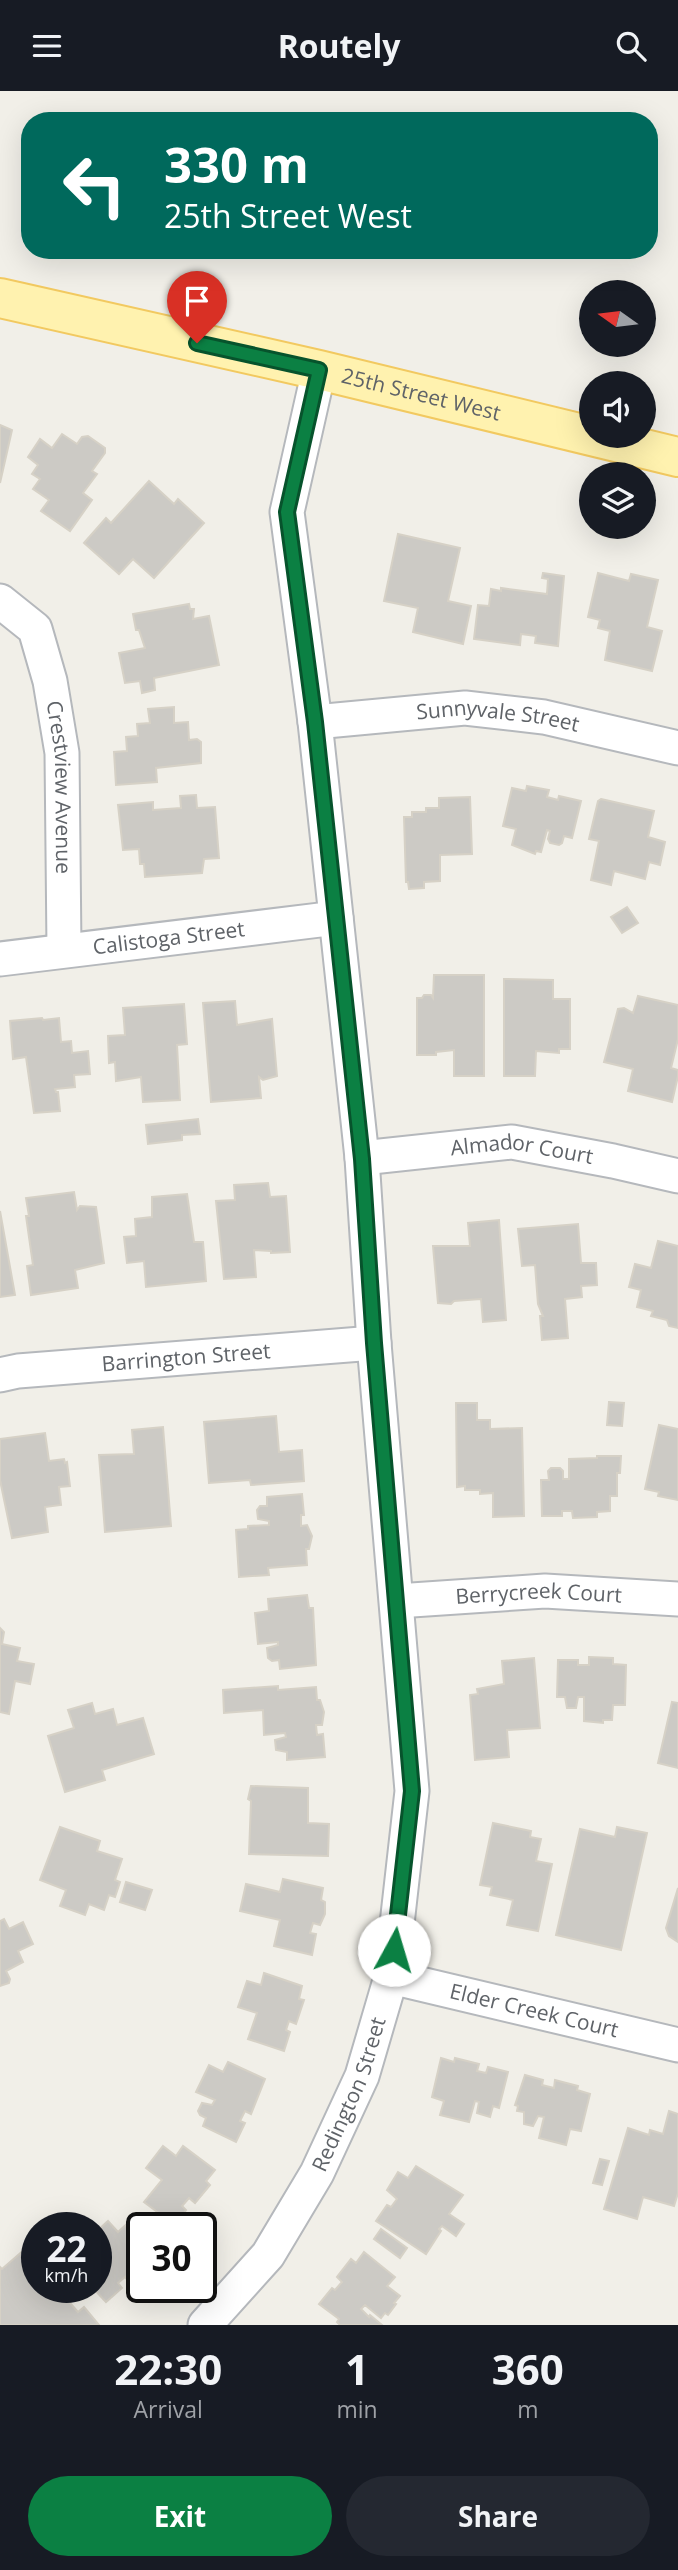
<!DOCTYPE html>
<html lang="en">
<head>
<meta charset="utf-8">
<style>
  :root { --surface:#171b24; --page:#242831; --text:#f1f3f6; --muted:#9ea1a6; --accent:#0b8043 }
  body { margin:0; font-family:"Open Sans",sans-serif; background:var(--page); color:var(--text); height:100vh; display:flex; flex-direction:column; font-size:26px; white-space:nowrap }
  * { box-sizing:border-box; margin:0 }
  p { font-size:23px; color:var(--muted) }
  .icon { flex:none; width:38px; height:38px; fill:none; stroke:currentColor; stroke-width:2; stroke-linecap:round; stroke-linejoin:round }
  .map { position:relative; height:2234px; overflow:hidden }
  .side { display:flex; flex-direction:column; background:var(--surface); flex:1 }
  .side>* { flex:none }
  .banner { position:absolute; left:21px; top:21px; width:637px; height:147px; border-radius:28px; box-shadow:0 7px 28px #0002; background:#00695c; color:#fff; overflow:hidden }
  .needle { width:46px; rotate:284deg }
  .controls { position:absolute; left:579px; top:189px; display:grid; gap:14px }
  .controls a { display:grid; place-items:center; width:77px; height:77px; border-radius:50%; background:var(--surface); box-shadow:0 7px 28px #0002; font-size:35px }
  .speed { position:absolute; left:21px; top:2121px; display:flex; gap:14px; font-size:35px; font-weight:700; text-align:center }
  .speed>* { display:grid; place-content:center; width:91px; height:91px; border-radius:50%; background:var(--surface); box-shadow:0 7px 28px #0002; line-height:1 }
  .speed small { font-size:18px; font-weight:400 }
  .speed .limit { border:4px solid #111; border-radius:10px; background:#fff; color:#111 }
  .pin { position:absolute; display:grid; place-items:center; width:60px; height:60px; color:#fff; margin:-72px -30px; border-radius:50% 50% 50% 0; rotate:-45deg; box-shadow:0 0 7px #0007 }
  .pin .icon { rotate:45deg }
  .me { position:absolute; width:77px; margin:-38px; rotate:6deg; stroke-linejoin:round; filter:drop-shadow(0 0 5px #0008) }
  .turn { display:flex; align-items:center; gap:24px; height:147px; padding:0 28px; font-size:32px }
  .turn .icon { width:91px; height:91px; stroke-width:2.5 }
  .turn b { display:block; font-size:49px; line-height:60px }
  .eta { display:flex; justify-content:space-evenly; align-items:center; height:119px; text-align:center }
  .eta b { font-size:42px; font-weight:700; line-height:49px }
  .button { display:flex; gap:14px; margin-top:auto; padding:14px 28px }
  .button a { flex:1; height:80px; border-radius:42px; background:var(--accent); color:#fff; font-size:28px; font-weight:700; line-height:80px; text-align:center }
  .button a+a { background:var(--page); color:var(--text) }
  header { display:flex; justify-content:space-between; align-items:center; height:91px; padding:0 28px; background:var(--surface); font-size:32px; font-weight:700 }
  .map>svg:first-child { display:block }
  .building { fill:#cccac5; stroke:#d6d1c6; stroke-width:2 }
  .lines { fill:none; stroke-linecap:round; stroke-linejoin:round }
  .minor-casing { stroke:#b5b8bc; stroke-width:37 }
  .major-casing { stroke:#f2c960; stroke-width:42 }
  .minor { stroke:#fff; stroke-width:33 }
  .major { stroke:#fff2af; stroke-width:38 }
  .route-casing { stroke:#07532c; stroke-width:18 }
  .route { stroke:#0b8043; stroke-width:12 }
  .labels { text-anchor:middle; stroke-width:6; stroke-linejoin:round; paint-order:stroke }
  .street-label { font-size:21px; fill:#5f6368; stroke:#fff }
</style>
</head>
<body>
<header><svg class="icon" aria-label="menu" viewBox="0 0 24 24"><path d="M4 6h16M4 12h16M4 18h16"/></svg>Routely<svg class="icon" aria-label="search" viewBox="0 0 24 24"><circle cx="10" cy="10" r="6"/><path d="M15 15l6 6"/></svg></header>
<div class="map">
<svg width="678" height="2234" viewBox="0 0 678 2234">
  <rect width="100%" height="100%" fill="#f1efe8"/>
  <!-- building -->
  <g class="building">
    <path d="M0 334 12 339 0 392Z"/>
    <path d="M62 343 77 353 82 346 88 345 105 357V362L92 380 97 383 83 402 92 409 70 440 41 420 49 409 33 398 40 388 32 383 38 374 28 366 40 348 52 357Z"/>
    <path d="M149 390 174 413 178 408 204 432 154 487 133 468 119 483 84 452 106 427 111 432Z"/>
    <path d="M398 443 460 457 448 510 471 515 463 553 413 541 418 517 384 510Z"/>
    <path d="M543 482 564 485 558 555 535 552 536 545 521 543 520 554 474 548 478 514 489 515 491 498 501 500V497L547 503 548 488 542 487Z"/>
    <path d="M598 482 629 490 631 483 658 489 647 536 662 540 652 580 605 569 610 540 598 537 600 529 588 526Z"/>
    <path d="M189 513 190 518H194L193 528 209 525 219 574 154 587 155 599 142 602 140 590 125 592 119 562 145 557 139 539H136L133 523Z"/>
    <path d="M174 616V632L188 631 189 649 197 648 201 651V672L156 677 157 691 116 694 114 661 127 660 126 646 138 645 137 633 150 632 148 618Z"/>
    <path d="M527 695 549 699 547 706 558 709 559 705 581 710 572 747 564 745 562 752 559 754 550 752 548 748 550 740 547 739 541 761 536 760 535 763 512 754 516 738 503 735 512 697 526 700Z"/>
    <path d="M196 704 197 717 215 716 219 767 204 768 202 782 145 786 144 773H140L139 758 123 759 118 714 153 711V719L181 717 180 705Z"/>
    <path d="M470 706 472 763 440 764V790L424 791V797L409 798 408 791H406L404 726H412V721H426V717H439V707Z"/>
    <path d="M601 708 654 720 648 746 665 751 660 774 649 771 645 788 614 780 611 794 591 789 599 750 589 748 598 710Z"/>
    <path d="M627 816 638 832 622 842 611 826Z"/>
    <path d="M434 884H484V985H454V959L436 961V964H417V907H422L424 904H431L433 907Z"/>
    <path d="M504 888 553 889V908H570V958H559V962L536 960 535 985H504Z"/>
    <path d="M638 905 678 914V948L671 977 678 979V985L672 1011 628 1000 633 978 604 971 618 918 624 917 633 922Z"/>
    <path d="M235 910 237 934 272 928 277 985 263 989 259 986 261 1007 211 1011 203 912Z"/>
    <path d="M184 913 187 953 177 954 180 1009 143 1011 141 986 116 990 115 971 109 972 108 945 125 944 123 917Z"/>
    <path d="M42 927 43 929 59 927 61 951 71 950 72 962 88 960 90 983 74 984 75 996 55 998 56 1001H58L60 1020 34 1022 26 966 13 968 10 930Z"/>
    <path d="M198 1028 200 1043 182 1044V1049L148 1053 146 1034Z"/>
    <path d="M268 1092 270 1106 286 1105 290 1161 271 1162V1160L254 1159 256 1186 224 1188 216 1110 235 1109 234 1094Z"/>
    <path d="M74 1101 77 1119 80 1115 96 1116 104 1172 75 1179 78 1197 31 1204 27 1175 33 1174 26 1125H29L26 1107Z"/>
    <path d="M187 1103 194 1151H203L206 1190 146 1196 144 1170 127 1172 124 1146 136 1145 135 1128 152 1126V1106Z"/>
    <path d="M0 1120 15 1204 0 1206Z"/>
    <path d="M499 1129 506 1229 483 1231 481 1208 454 1210 451 1213 438 1212 433 1155H470L468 1132Z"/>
    <path d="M578 1133 581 1172H596L597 1194 581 1195 582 1206 565 1208 568 1247 542 1249 540 1225H543L538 1213 535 1174 522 1175 518 1138Z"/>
    <path d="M658 1150 678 1155V1237L669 1235 667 1229 651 1225 653 1220 637 1216 641 1199 629 1196 635 1173 651 1177Z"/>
    <path d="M609 1311 624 1312 622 1335 607 1334Z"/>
    <path d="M456 1312H477V1329H490V1338L522 1337 524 1425 493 1426V1402L480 1403V1399H465V1395L457 1396Z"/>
    <path d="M276 1325 279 1361 302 1359 304 1390 251 1394 250 1389 209 1392 204 1331Z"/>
    <path d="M659 1334 678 1338V1409L658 1405 659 1401 645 1398Z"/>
    <path d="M163 1336 171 1435 105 1441 99 1364 134 1363 132 1339Z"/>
    <path d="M45 1342 49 1370 64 1368 65 1372 67 1371 70 1395 59 1396 61 1414 45 1416 48 1441 12 1447 0 1389V1348Z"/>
    <path d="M597 1365H621L620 1382H617V1405H610V1420L597 1421V1426L573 1427 572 1420H562V1425H542L541 1389H549L548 1380 551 1377H560L563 1380V1388H569V1368L597 1367Z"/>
    <path d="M302 1403 304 1424H301V1435L307 1434 312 1445 309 1458H306L307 1474 268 1477 269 1484 239 1486 236 1439 248 1438V1435L269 1434V1430L258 1428 257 1419 260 1415H267V1406Z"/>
    <path d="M307 1504 309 1517H313L316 1574 280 1578 279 1569 272 1570 268 1567 267 1557 278 1554V1551L258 1553 255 1522 269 1520 268 1508Z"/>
    <path d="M0 1537 4 1541 2 1553 20 1557 17 1570 34 1573 30 1593 15 1590 9 1623 0 1621Z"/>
    <path d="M589 1566 613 1567V1573L626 1574 625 1614H613L612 1629H603V1632L584 1630V1606H578L576 1617H567L565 1606H557L558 1569H578V1574H589Z"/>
    <path d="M534 1567 540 1637 507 1639 509 1666 475 1669 470 1604 478 1603 477 1598 504 1593 502 1570Z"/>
    <path d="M278 1595V1599L316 1596 317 1609H320L324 1621 322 1634H316L317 1644 323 1643 325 1666 287 1669V1661L276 1659 275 1649 286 1646 285 1642 264 1644 263 1619 224 1622 223 1599Z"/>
    <path d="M672 1611 678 1612V1677L658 1672Z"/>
    <path d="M92 1612 95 1623 113 1618 117 1634 143 1627 154 1663 102 1679 105 1689 65 1701 48 1645 74 1637 68 1619Z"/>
    <path d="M251 1695 308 1697V1732L329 1733 328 1765 249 1763 251 1710 248 1708Z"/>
    <path d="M493 1732 531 1740 530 1746 541 1748 536 1770 552 1773 538 1840 507 1834 513 1809 490 1804 492 1796 480 1794Z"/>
    <path d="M60 1736 100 1750 97 1760 122 1768 115 1789 120 1791 115 1806 109 1804 104 1819 89 1813 85 1824 60 1815 66 1799 40 1789Z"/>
    <path d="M617 1736 647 1742 621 1859 556 1844 580 1738 615 1746Z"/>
    <path d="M283 1788 323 1797 321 1809 325 1811V1823L320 1834 313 1832 310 1842 316 1843 312 1864 274 1855 280 1829 240 1820 246 1793 280 1801Z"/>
    <path d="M126 1791 152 1799 145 1819 120 1811Z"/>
    <path d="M678 1797V1851L669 1845 666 1837Z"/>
    <path d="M4 1828 9 1838 23 1831 33 1853 18 1860 23 1871 6 1880 10 1888 9 1892 0 1895V1830Z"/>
    <path d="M264 1882 302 1895 299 1908 304 1909 296 1933 289 1930 286 1939 290 1941 284 1960 248 1948 257 1922 238 1916 247 1890 261 1894Z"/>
    <path d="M441 1967 454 1971 455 1967 479 1973 477 1980 486 1982 488 1976 508 1981 499 2017 493 2015 490 2026 477 2022 479 2011 475 2010 469 2031 440 2024 444 2010 432 2006Z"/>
    <path d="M228 1971 265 1988 251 2023 245 2020 240 2030 245 2032 236 2051 203 2035 206 2027 200 2024 198 2020 202 2012 212 2014 215 2009 196 2001 209 1974 223 1981Z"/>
    <path d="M525 1984 543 1989 542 1994 554 1997 555 1989 578 1995 577 1999 590 2003 581 2040 570 2038 566 2054 539 2047 544 2026 538 2025 533 2035 524 2033V2021L517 2020 518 2015 515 2014Z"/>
    <path d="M669 2020 678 2023V2102L674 2115 643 2106 637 2128 604 2118 628 2037 649 2044 650 2039 663 2043Z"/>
    <path d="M163 2055 176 2065 183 2055 215 2079 206 2090 210 2094 195 2112 189 2107 182 2115 186 2119 175 2134 144 2111 162 2089 146 2077Z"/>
    <path d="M600 2068 609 2070 602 2094 593 2092Z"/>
    <path d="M416 2075 463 2104 449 2123 464 2133 456 2145 442 2135 439 2138 441 2140 426 2163 376 2130 387 2114 391 2116 397 2108 387 2099 398 2081 408 2087Z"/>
    <path d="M108 2130 118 2141 128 2132 142 2146V2179L129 2191 125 2186 118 2192 122 2197 106 2211 92 2196H96V2166L100 2164 96 2160V2141Z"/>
    <path d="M381 2138 407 2157 400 2167 374 2148Z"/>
    <path d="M24 2159 37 2174V2196H56L78 2221 84 2216 99 2234H0V2176L2 2178Z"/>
    <path d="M364 2161 395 2186 387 2195 400 2205 394 2212 396 2213 388 2224 385 2222 381 2227 365 2214 361 2218 369 2226 370 2224 382 2234H340L337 2231 339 2228 319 2213 332 2197 335 2199 342 2191 337 2186 351 2168 356 2172Z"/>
  </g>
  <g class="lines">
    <!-- minor casing -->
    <g class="minor-casing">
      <g id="minor">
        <path id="s1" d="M0 510 35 538 50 590 62 662 64 858"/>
        <path id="s2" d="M315 631 465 617 544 626 678 657"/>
        <path id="s3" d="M0 868 336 827"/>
        <path id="s4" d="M362 1067 512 1051 613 1070 678 1085"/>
        <path id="s5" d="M0 1284 18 1280 374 1252"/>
        <path id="s6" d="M397 1510 545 1500 678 1508"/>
        <path id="s7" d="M391 1886 678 1954"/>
        <path id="s8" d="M205 2234 268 2164 317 2082 362 1985 391 1886 412 1700 374 1252 362 1067 315 631 287 421 319 279"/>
      </g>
    </g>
    <!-- major casing -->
    <g class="major-casing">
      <g id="major">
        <path id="s9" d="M0 207 319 279 678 366"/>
      </g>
    </g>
    <!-- minor -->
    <use href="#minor" class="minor"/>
    <!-- major -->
    <use href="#major" class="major"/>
  </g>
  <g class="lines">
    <!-- route casing -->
    <g class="route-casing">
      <path id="route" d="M197 252 319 279 287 421 315 631 362 1068 374 1252 412 1700 394 1859"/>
    </g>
    <!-- route -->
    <use href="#route" class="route"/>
  </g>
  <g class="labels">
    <!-- street labels -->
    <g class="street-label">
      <text dy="7" stroke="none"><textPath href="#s9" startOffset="432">25th Street West</textPath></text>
      <text dy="7" stroke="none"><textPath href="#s2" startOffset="184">Sunnyvale Street</textPath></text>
      <text dy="7" stroke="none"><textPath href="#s1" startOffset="206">Crestview Avenue</textPath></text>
      <text dy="7" stroke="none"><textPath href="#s3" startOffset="170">Calistoga Street</textPath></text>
      <text dy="7" stroke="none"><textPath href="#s4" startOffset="161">Almador Court</textPath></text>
      <text dy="7" stroke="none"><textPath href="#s5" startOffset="187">Barrington Street</textPath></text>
      <text dy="7" stroke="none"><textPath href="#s6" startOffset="142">Berrycreek Court</textPath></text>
      <text dy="7" stroke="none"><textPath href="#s7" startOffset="147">Elder Creek Court</textPath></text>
      <text dy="7" stroke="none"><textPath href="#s8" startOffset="275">Redington Street</textPath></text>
    </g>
  </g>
</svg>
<div class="controls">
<a><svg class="needle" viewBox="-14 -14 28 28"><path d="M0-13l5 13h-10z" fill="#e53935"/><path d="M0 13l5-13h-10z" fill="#9ea1a6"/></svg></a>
<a><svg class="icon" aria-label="sound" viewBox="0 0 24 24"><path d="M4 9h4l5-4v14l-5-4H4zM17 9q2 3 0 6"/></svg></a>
<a><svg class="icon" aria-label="layers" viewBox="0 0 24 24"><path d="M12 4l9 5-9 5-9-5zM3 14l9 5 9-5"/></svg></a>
</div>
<div class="speed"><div>22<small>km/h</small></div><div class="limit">30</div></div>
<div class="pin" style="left:197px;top:252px;background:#d93025"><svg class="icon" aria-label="arrive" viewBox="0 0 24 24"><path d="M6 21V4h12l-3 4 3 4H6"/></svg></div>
<svg class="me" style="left:394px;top:1859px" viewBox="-20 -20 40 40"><circle r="19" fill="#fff"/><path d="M0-13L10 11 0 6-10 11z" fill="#0b8043"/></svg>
<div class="banner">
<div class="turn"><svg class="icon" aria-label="left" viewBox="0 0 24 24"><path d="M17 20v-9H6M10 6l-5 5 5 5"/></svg><div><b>330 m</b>25th Street West</div></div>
</div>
</div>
<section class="side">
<div class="eta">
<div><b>22:30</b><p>Arrival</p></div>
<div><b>1</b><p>min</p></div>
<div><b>360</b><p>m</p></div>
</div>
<div class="button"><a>Exit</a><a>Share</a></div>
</section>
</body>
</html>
